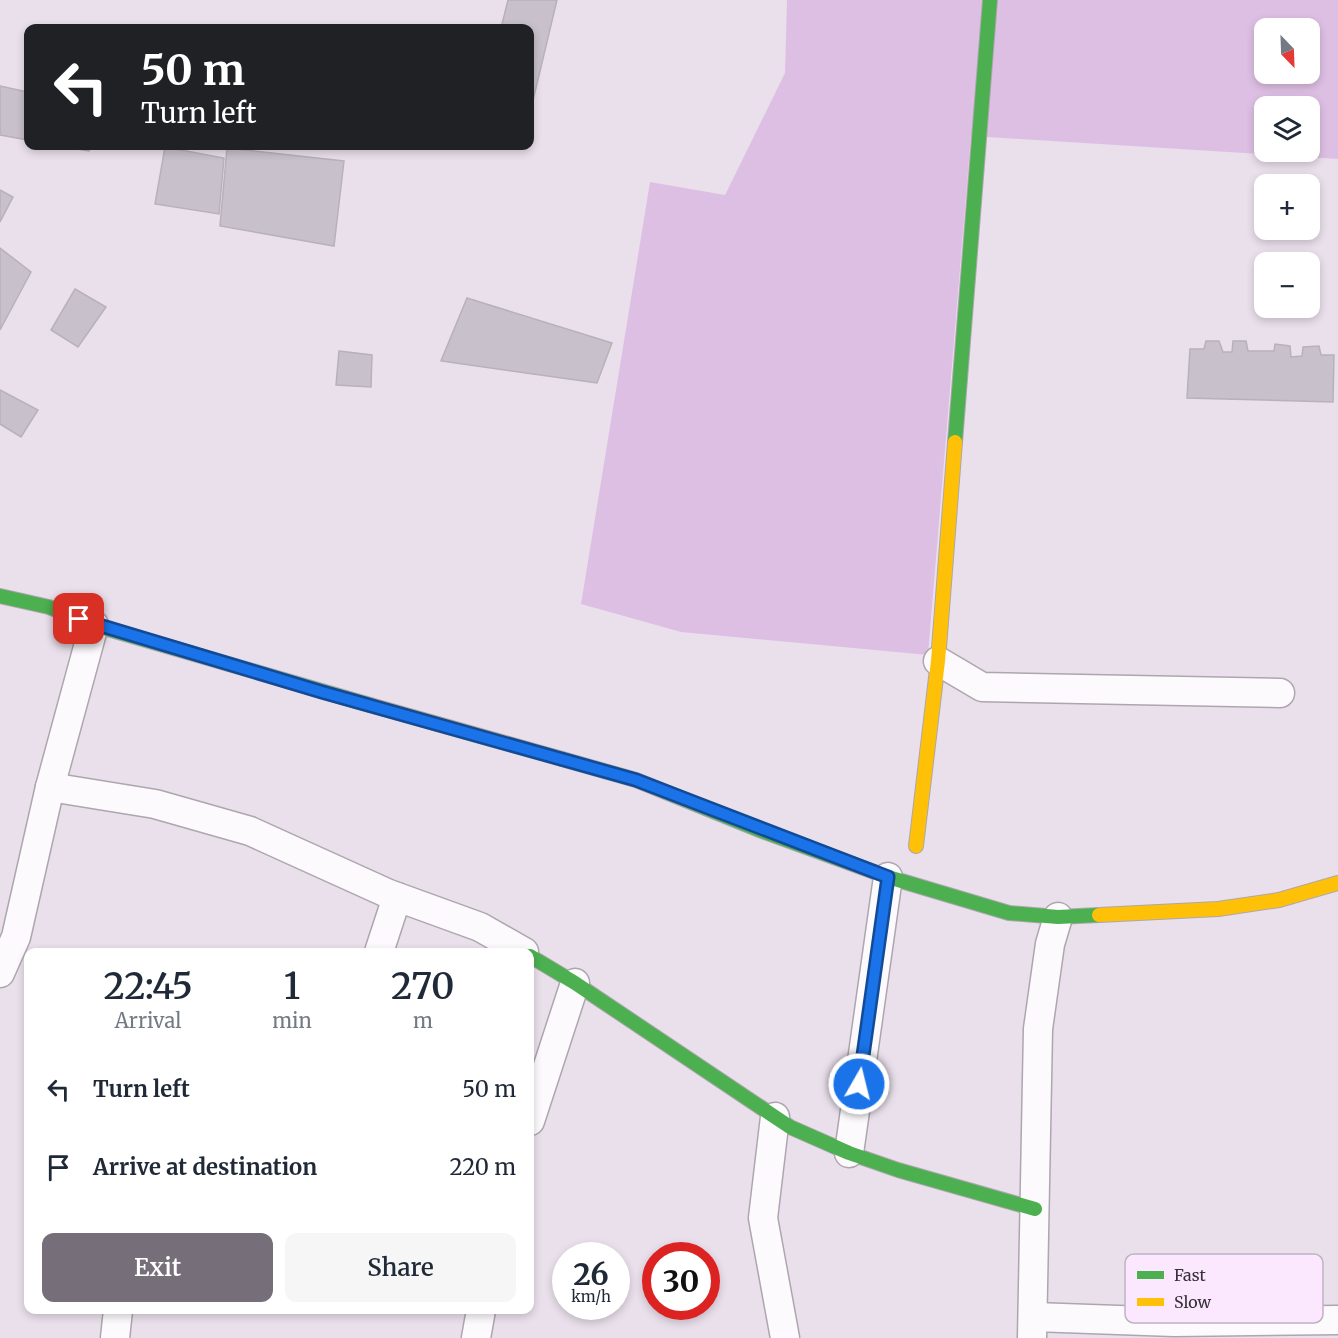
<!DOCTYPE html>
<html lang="en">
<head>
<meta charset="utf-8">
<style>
  :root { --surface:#fff; --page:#f6f6f7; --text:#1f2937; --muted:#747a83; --accent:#766e78 }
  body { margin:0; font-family:Merriweather,serif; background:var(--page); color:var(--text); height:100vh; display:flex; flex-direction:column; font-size:22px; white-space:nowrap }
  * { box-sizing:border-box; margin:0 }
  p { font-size:20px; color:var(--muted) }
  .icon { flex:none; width:33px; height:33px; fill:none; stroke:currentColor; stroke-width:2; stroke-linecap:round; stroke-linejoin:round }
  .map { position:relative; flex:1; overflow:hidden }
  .panel { position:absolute; left:24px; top:948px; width:510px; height:366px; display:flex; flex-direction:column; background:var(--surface); border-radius:12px; box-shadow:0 3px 9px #0003 }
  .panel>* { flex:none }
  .guide { position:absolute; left:24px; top:24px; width:510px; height:126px; border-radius:12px; box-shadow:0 3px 9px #0003; background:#202124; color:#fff; overflow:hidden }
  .needle { width:39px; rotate:157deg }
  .controls { position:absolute; left:1254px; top:18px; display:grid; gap:12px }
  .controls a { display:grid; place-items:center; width:66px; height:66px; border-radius:12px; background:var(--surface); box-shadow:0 3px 9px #0003; font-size:30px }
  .speed { position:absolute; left:552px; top:1242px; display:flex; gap:12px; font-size:30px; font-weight:700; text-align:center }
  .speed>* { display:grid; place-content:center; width:78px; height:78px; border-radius:50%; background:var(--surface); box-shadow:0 3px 9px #0003; line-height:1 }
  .speed small { font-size:15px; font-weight:400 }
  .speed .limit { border:9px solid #d22; background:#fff; color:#111 }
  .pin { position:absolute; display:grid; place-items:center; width:51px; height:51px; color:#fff; margin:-26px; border-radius:12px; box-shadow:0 3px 9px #0006 }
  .me { position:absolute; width:66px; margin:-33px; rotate:8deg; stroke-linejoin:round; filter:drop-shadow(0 0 4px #0008) }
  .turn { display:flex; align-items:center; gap:21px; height:126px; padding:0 18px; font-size:27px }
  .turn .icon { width:78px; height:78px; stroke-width:2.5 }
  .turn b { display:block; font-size:42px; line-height:51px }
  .eta { display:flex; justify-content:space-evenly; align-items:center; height:102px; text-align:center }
  .eta b { font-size:36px; font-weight:600; line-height:42px }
  .cta { display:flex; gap:12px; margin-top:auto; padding:12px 18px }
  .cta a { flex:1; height:69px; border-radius:12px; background:var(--accent); color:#fff; font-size:24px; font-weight:600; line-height:69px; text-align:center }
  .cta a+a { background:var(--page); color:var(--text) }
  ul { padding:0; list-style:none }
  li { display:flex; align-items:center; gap:18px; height:78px; padding:0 18px }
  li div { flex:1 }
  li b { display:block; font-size:22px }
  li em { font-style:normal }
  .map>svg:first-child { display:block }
  .green { fill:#debfe4; fill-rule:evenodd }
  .building { fill:#c8c0ca; stroke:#b8b1ba; stroke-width:1.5 }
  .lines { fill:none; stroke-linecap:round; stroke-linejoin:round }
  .street-casing { stroke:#ada6ae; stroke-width:31 }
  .fast-casing { stroke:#ada6ae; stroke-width:16 }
  .slow-casing { stroke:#ada6ae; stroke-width:16 }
  .street { stroke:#fcfafc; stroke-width:28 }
  .fast { stroke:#4caf50; stroke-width:14 }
  .slow { stroke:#ffc107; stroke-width:14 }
  .route-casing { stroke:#114b97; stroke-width:15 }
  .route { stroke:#1a73e8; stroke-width:10 }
  .key { fill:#fbe8fe; stroke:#c0b1c3; stroke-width:1.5 }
  .key-label { font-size:16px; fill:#383039 }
</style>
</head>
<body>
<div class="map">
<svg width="1338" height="1338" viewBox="0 0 1338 1338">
  <rect width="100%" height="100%" fill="#eae0ec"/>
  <!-- green -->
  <path class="green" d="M787 0H1338V159L971 136 928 655 681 632 581 604 650 182 725 195 785 73ZM1264 28H1310V74H1264ZM1264 106H1310V152H1264Z"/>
  <!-- building -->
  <g class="building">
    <path d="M508 0H557L530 113V28H501Z"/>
    <path d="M0 86 28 92V140L0 135Z"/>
    <path d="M58 146H90L89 151Z"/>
    <path d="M165 147 224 158 219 214 155 204Z"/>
    <path d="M227 148 344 161 334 246 220 226Z"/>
    <path d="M0 190 13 197 0 222Z"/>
    <path d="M0 248 31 272 0 330Z"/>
    <path d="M75 289 106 307 78 347 51 330Z"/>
    <path d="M467 298 612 343 597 383 441 361Z"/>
    <path d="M1206 341H1219L1223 352H1232L1233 341H1246L1248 351H1274L1275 344 1290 346 1291 357 1302 356 1303 347 1319 346 1321 355H1334L1333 402 1187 398 1190 349H1204Z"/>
    <path d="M339 351 372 355 371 387 336 385Z"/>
    <path d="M0 390 38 410 21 437 0 424Z"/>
  </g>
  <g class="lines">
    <!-- street casing -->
    <g class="street-casing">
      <g id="street">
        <path d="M938 661 982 687 1280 693"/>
        <path d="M50 787 155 804 250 831 389 894 480 927 524 952"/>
        <path d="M379 952 397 897"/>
        <path d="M0 973 16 937 50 787 94 625"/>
        <path d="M775 1117 763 1218 785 1338"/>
        <path d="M530 1121 575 983"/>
        <path d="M849 1153 888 877"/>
        <path d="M1034 1317 1174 1322 1338 1320"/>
        <path d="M115 1338 118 1310"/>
        <path d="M476 1338 481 1310"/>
        <path d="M1032 1338 1038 1029 1050 944 1058 917"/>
      </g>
    </g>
    <!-- fast casing -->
    <g class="fast-casing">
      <g id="fast">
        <path d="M955 442 990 0"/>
        <path d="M0 596 49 607 94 625 370 705"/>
        <path d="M562 759 636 780 762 831 888 877 1009 913 1058 917 1099 915"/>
        <path d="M530 956 575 983 790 1127 849 1153 898 1170 1035 1209"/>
      </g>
    </g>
    <!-- slow casing -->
    <g class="slow-casing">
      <g id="slow">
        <path d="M370 705 562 759"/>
        <path d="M916 846 938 661 955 442"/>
        <path d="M1099 915 1218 909 1279 900 1338 883"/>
      </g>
    </g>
    <!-- street -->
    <use href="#street" class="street"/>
    <!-- fast -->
    <use href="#fast" class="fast"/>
    <!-- slow -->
    <use href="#slow" class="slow"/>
  </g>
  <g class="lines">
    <!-- route casing -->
    <g class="route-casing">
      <path id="route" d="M79 619 322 692 636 780 888 877 859 1084"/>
    </g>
    <!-- route -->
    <use href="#route" class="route"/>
  </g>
  <!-- legend -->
  <rect x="1125" y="1254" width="198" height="69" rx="9" class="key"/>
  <rect x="1137" y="1271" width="27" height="8" fill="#4caf50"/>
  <rect x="1137" y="1298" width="27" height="8" fill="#ffc107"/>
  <g class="key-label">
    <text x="1174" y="1281">Fast</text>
    <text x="1174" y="1308">Slow</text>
  </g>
</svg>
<div class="controls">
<a><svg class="needle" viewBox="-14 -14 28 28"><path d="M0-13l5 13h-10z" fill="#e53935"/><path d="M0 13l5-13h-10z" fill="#747a83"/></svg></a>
<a><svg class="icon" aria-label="layers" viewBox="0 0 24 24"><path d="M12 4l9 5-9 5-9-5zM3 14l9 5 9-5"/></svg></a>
<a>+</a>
<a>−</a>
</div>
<div class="speed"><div>26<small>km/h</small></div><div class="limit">30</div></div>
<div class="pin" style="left:79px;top:619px;background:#d93025"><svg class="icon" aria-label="arrive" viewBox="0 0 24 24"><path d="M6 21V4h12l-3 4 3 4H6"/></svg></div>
<svg class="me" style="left:859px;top:1084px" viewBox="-20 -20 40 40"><circle r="17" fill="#1a73e8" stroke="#fff" stroke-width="3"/><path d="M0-11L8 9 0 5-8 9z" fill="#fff"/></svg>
<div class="guide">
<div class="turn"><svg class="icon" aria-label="left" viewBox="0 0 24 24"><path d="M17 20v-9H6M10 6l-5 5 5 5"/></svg><div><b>50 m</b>Turn left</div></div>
</div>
<section class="panel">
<div class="eta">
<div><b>22:45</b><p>Arrival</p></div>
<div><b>1</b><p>min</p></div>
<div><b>270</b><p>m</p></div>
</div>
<ul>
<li><svg class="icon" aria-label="left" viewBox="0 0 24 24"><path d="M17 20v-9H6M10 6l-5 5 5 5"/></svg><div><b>Turn left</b></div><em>50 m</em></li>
<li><svg class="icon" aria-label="arrive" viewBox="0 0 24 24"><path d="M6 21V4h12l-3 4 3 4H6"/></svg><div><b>Arrive at destination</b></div><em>220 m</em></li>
</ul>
<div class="cta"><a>Exit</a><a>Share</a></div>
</section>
</div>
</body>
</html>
